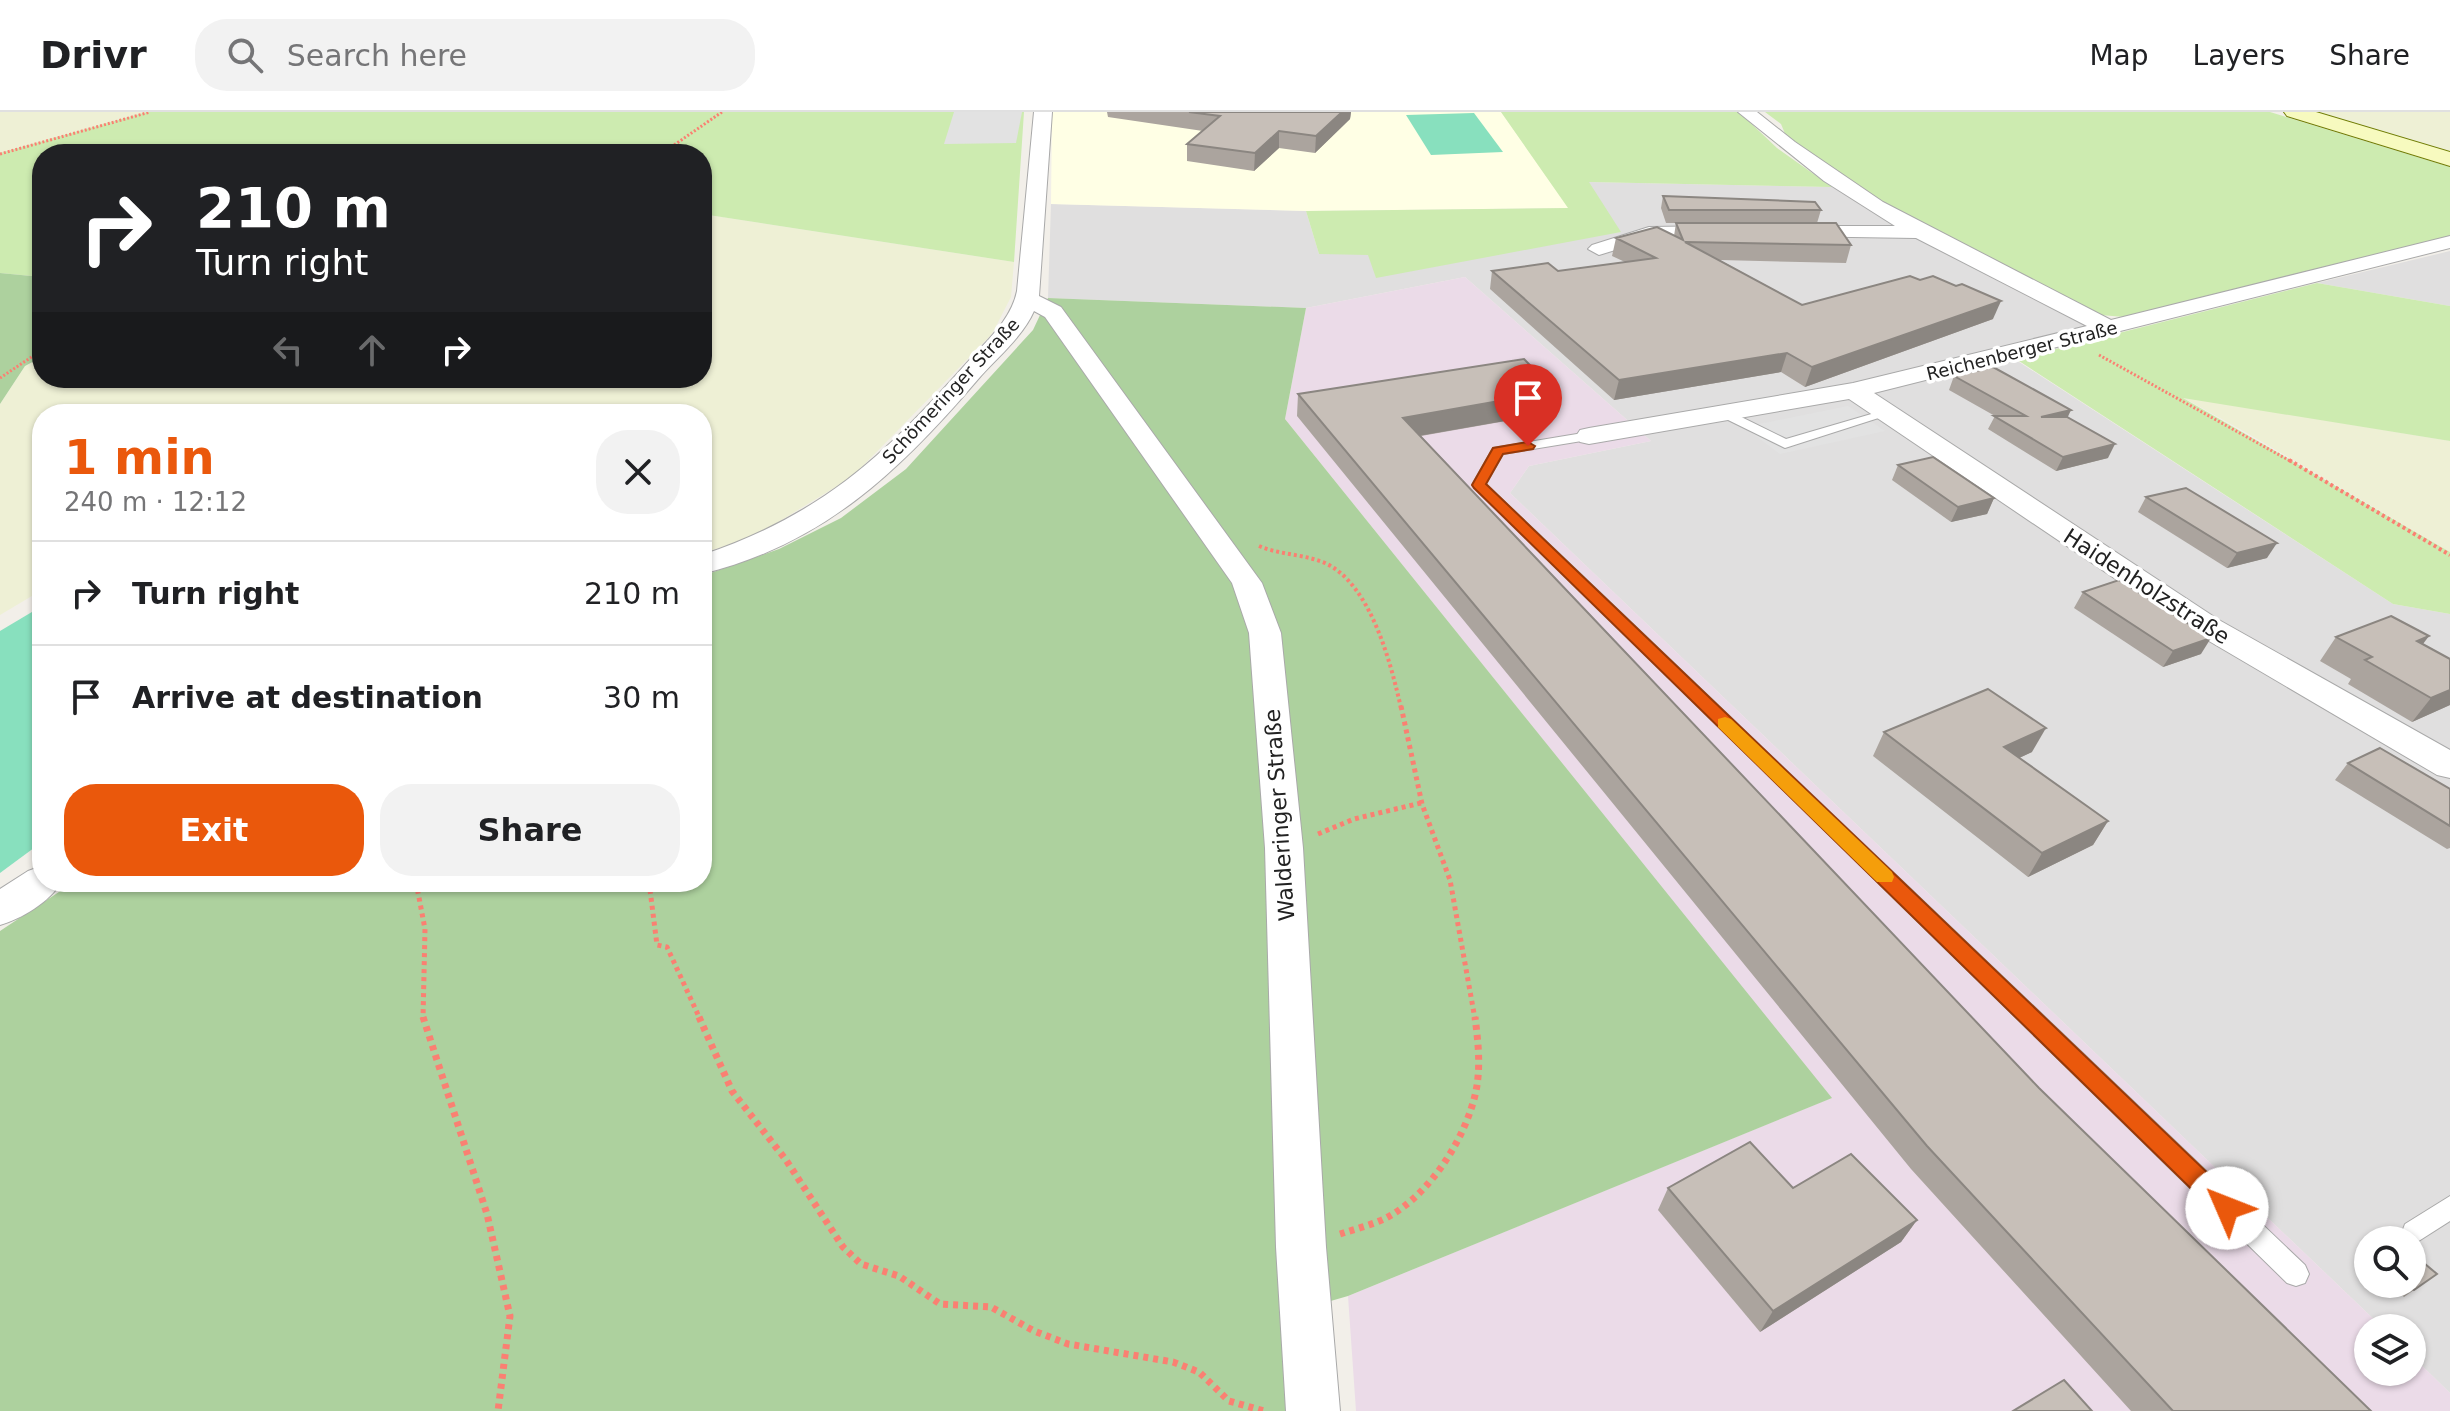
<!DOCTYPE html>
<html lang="en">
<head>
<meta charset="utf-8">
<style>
  :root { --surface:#fff; --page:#f2f2f2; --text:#202124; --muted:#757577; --line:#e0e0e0; --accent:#ea580c }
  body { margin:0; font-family:"DejaVu Sans",sans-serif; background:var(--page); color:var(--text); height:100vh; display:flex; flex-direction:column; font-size:30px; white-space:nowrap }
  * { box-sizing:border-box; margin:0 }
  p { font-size:26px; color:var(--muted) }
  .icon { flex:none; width:44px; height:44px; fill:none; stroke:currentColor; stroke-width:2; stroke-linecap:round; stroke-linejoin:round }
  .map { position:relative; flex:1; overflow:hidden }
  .details { position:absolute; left:32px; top:292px; width:680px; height:488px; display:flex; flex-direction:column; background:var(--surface); border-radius:32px; box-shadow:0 2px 6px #0004 }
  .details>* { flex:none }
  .top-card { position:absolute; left:32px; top:32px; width:680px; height:244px; border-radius:32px; box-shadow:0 2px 6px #0004; background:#202124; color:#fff; overflow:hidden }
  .tools { position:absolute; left:2354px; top:1114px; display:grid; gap:16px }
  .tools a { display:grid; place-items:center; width:72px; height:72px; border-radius:50%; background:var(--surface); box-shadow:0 2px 6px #0004; font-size:40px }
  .pin { position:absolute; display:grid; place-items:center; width:68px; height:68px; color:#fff; margin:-82px -34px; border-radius:50% 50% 50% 0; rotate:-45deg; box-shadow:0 0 8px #0007 }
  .pin .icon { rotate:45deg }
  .me { position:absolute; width:88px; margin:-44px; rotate:314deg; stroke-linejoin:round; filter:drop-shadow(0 0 6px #0008) }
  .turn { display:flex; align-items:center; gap:28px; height:168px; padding:0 32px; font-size:36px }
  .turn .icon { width:104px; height:104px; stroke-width:2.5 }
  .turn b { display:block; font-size:56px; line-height:68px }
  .lanes { display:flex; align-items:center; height:76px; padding:0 32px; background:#0003; justify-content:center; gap:40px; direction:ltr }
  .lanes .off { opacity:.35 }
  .round { display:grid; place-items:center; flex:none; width:84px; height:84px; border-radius:32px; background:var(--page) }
  .overview { display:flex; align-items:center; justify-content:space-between; height:136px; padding:0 32px }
  h1 { font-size:48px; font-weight:600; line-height:60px; color:var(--accent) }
  .primary-button { display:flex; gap:16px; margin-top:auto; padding:16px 32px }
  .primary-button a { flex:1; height:92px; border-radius:32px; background:var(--accent); color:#fff; font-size:32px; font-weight:600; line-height:92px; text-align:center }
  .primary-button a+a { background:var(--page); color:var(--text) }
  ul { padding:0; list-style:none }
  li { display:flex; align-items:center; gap:24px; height:104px; padding:0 32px; border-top:2px solid var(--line) }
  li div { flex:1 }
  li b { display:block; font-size:30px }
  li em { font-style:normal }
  header { display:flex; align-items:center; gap:48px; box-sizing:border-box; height:112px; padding:0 40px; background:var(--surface); border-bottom:2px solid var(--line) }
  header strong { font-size:38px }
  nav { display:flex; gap:44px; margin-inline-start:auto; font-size:28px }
  .search { width:560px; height:72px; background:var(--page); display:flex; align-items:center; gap:20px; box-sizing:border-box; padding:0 28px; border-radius:32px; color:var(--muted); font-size:30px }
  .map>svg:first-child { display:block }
  .residential { fill:#e0dfdf; fill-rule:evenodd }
  .industrial { fill:#ebdbe8 }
  .education { fill:#ffffe5 }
  .farmland { fill:#eef0d5 }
  .grass { fill:#cdebb0 }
  .forest { fill:#add19e }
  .pitch { fill:#88e0be }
  .parking { fill:#e2e2e2 }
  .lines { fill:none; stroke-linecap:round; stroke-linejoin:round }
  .service-casing { stroke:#a9a9a9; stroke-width:2 }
  .minor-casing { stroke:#a9a9a9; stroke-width:2 }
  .secondary-casing { stroke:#707d05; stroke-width:2 }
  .path-far3 { stroke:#fa8072; stroke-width:3; stroke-dasharray:2 2; stroke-linecap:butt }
  .path-far2 { stroke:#fa8072; stroke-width:4; stroke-dasharray:3 3; stroke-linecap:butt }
  .path-far1 { stroke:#fa8072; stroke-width:5; stroke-dasharray:4 4; stroke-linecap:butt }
  .path { stroke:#fa8072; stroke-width:7; stroke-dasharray:5 5; stroke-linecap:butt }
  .service { fill:#fff; fill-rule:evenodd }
  .minor { fill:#fff; fill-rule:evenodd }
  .secondary { fill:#f7fabf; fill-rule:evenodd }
  .wall { fill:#aba49e }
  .shaded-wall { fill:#8b8681 }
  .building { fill:#c7bfb8; stroke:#8b8681; stroke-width:2 }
  .route { fill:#ea580c; stroke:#983908; stroke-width:2 }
  .slow { fill:#f59e0b }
  .labels { text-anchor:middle; stroke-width:7; stroke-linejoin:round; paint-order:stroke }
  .far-street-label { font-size:18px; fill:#222; stroke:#fff }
  .street-label { font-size:22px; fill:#222; stroke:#fff }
</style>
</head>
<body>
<header>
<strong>Drivr</strong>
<div class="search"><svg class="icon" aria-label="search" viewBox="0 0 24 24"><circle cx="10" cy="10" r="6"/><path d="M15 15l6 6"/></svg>Search here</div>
<nav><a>Map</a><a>Layers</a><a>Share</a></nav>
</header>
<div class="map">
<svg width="2450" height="1299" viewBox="0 0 2450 1299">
  <rect width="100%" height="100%" fill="#f2efe9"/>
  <!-- residential -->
  <g class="residential">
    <path d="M1588 70 1832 75 2108 223 2016 248 2393 492 2450 502V1281L2412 1244V1216H2383L1510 381 1529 354 1651 329 1465 165 1306 196 1048 186 1051 92 1306 99 1319 142 1620 120ZM2368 1128H2412V1172H2368Z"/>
    <path d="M2450 139V194L2317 171Z"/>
  </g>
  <!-- industrial -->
  <path class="industrial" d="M1465 165 1651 329 1529 354 1510 381 2383 1216H2368V1260H2412V1244L2450 1281V1299H1356L1348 1184 1831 986 1285 307 1306 196Z"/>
  <!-- education -->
  <path class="education" d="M1052 0H1501L1569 96 1306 99 1051 92Z"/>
  <!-- farmland -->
  <g class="farmland">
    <path d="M0 0H147L0 41Z"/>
    <path d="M2311 0H2450V41Z"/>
    <path d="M702 102 1014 150 1011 185 992 222 852 365 752 426 702 441V302H42V478L0 503V292L25 254 42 245V266H702Z"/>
    <path d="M2180 284 2450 329V440L2247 321Z"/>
  </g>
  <!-- grass -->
  <g class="grass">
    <path d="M147 0H1024L1014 150 702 102V42H42V165L0 161V41Z"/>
    <path d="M1501 0H1739L1777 36 1832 75 1589 70 1621 120 1376 166 1368 143 1319 142 1306 99 1568 96Z"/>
    <path d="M1765 0H2270L2450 55V124L2124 205 2101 203 1892 100 1788 29 1781 12Z"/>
    <path d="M2317 171 2450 194V329L2183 286 2450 440V502L2393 492 2016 247Z"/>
  </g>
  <!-- forest -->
  <g class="forest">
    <path d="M0 161 42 165V245L25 254 0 292Z"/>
    <path d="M1048 186 1306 196 1285 307 1832 986 1348 1184 1289 1201 1290 1299H0V819L74 770H702V464L779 437 841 406 906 357 1033 218Z"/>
  </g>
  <!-- pitch -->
  <g class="pitch">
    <path d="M1474 1 1503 40 1431 43 1406 3Z"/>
    <path d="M42 494V730L0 761V519Z"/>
  </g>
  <!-- parking -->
  <g class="parking">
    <path d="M954 0H1022L1016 31 944 32Z"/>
    <path d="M1848 294 1885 319 1780 342 1744 315Z"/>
  </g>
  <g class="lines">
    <!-- service casing -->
    <g class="service-casing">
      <g id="service">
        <path d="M1725 297 1786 327 1885 298 1891 302 1785 336 1720 304 1719 301Z"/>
        <path d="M1589 320 1596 324 1594 327 1503 342 1486 372 2305 1153 2309 1162 2305 1171 2296 1174 2287 1171 1472 373 1493 336Z"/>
        <path d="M2450 1084V1109L2414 1132 2412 1128H2405L2402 1120 2405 1112Z"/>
      </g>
    </g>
    <!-- minor casing -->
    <g class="minor-casing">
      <g id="minor">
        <path d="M1034 0H1052L1039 184 1061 195 1262 471 1281 521 1303 736 1326 1135 1340 1299H1286L1276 1135 1265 736 1249 521 1232 471 1045 205 1034 199C1023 224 998 245 980 265 901 358 824 432 702 462V443C821 403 883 345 965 253 985 230 1011 209 1017 179Z"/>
        <path d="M1738 0H1757L1795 30 1883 90 2111 208 2450 124V136L1874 281 2219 508 2450 638V666L2437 663 2197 522 1849 287 1589 332 1580 330 1576 324 1580 318 1589 316 1853 271 2087 214 1916 126 1787 124 1784 120 1787 116 1794 114H1895L1824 69Z"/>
        <path d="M1723 114 1730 116 1733 120 1730 124 1651 127 1599 143 1588 137 1592 133 1649 115Z"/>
        <path d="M42 754V770H61C50 790 21 807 0 813V777L28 759Z"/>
      </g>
    </g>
    <!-- secondary casing -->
    <g class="secondary-casing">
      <path id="secondary" d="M2284 0H2316L2450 40V54L2287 4Z"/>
    </g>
    <!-- path-far3 -->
    <g class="path-far3">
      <path d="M0 42 150 0"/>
      <path d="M661 42 722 0"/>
      <path d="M2099 243 2292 350"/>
      <path d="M0 266 42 238"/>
    </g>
    <!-- path-far2 -->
    <g class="path-far2">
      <path d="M2289 348 2450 443"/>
      <path d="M1259 434C1280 443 1304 442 1325 451 1371 472 1391 552 1401 596"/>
    </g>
    <!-- path-far1 -->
    <g class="path-far1">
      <path d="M1401 594 1422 692 1450 768 1475 907"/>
      <path d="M1318 722 1354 707 1421 691"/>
      <path d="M416 770 425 817 423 907"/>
      <path d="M649 770 657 833 667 835 700 907"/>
    </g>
    <!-- path -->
    <g class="path">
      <path d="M423 905 487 1102 510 1204 498 1299"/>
      <path d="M699 905 732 979 786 1048 843 1135 861 1152 899 1164 940 1192 991 1195 1034 1219 1068 1232 1173 1250 1199 1260 1229 1289 1264 1299"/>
      <path d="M1340 1122C1355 1117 1372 1113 1386 1106 1430 1083 1466 1026 1476 979 1481 954 1478 929 1475 905"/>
    </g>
    <!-- service -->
    <use href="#service" class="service"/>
    <!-- minor -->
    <use href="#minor" class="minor"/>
    <!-- secondary -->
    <use href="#secondary" class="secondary"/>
  </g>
  <!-- wall -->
  <g class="wall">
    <path d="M1107 0H1351L1350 7 1315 41 1279 36 1254 59 1187 49V32L1203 19 1108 5Z"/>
    <path d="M1663 84 1821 98 1817 111H1666L1661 96Z"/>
    <path d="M1676 111 1851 133 1846 151 1720 148 1802 193 1993 207 1805 275 1781 260 1614 288 1490 177 1492 159H1558L1625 150 1612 144 1616 126 1674 124Z"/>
    <path d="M1954 264 2068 305 2108 346 2056 359 1988 317 1995 304 1949 278Z"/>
    <path d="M1555 279 1551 301 1421 324 2039 976 2371 1299H2131L1911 1057 1297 304 1298 282Z"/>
    <path d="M1898 353 1994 386 1987 402 1951 410 1892 368Z"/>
    <path d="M2146 385 2267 446 2227 456 2138 400Z"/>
    <path d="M2083 480 2201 542 2163 555 2074 496Z"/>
    <path d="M2336 525 2423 532 2450 593 2412 610 2348 572 2351 567 2320 549Z"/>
    <path d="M1884 620 2032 640 2019 646 2108 709 2093 733 2028 765 1873 644Z"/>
    <path d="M2348 651 2450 677V736L2447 737 2335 668Z"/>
    <path d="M1668 1076H1793L1917 1108 1901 1130 1760 1220 1658 1098Z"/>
    <path d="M2368 1143V1154L2361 1148Z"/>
    <path d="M2437 1162 2404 1185 2388 1172H2412Z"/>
  </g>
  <!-- shaded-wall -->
  <g class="shaded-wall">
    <path d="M1342 0H1351L1350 7 1315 41 1316 24Z"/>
    <path d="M1279 19V36L1254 59 1255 41Z"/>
    <path d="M2001 189 1993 207 1805 275 1812 255Z"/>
    <path d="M1787 241 1781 260 1614 288 1619 268Z"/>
    <path d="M1555 279 1551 301 1401 327 1403 306Z"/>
    <path d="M2071 298 2065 311 2041 305Z"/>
    <path d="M2115 332 2108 346 2056 359 2063 345Z"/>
    <path d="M1994 386 1987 402 1951 410 1958 395Z"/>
    <path d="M2277 431 2267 446 2227 456 2237 441Z"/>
    <path d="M2429 524 2411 548 2417 529Z"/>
    <path d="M2211 526 2201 542 2163 555 2173 539Z"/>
    <path d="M2450 578V593L2412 610 2431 586Z"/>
    <path d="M2046 616 2032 640 1991 659 2004 635Z"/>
    <path d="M2108 709 2093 733 2028 765 2042 741Z"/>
    <path d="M1917 1108 1901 1130 1760 1220 1773 1199Z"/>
  </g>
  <!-- building -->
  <g class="building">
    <path d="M1189 0H1342L1316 24 1279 19 1255 41 1187 32 1220 4Z"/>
    <path d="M1663 84 1815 90 1821 98H1669Z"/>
    <path d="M1676 111H1836L1851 133 1685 130 1802 193 1910 164 1920 168 1933 164 1956 174 1962 172 2001 189 1812 255 1787 241 1619 268 1492 159 1548 151 1558 159 1656 146 1616 126 1657 115 1683 128Z"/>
    <path d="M1524 247 1555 279 1403 306 2039 976 2371 1299H2173L1927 1034 1298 282Z"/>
    <path d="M1993 255 2071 298 2041 305H2067L2115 332 2063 345 1994 304H2026L1954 264Z"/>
    <path d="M1933 345 1994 386 1958 395 1898 353Z"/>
    <path d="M2186 376 2277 431 2237 441 2146 385Z"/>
    <path d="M2119 468 2211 526 2173 539 2083 480Z"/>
    <path d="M2391 504 2429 524 2417 529 2450 547V578L2431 586 2365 548 2372 545 2336 525Z"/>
    <path d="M1988 577 2046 616 2004 635 2108 709 2042 741 1884 620Z"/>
    <path d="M2380 636 2450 677V714L2348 651Z"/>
    <path d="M1750 1030 1793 1076 1851 1042 1917 1108 1773 1199 1668 1076Z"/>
    <path d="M2412 1141 2437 1162 2414 1178 2407 1172H2412Z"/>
    <path d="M2064 1268 2092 1299H2013Z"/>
  </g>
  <!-- route -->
  <path class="route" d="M1528 330 1535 334 1533 337 1503 342 1486 372 2236 1088 2240 1096 2236 1104 2227 1108 2219 1104 1474 376 1472 373 1493 336Z"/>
  <!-- slow -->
  <path class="slow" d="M1725 605 1731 607 1892 760 1894 765 1892 770H1877L1718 615V607Z"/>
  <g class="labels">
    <!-- far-street labels -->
    <g class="far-street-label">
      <text transform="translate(2022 239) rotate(-14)" y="6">Reichenberger Straße</text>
      <text transform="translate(951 279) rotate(-47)" y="6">Schömeringer Straße</text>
    </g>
    <!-- street labels -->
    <g class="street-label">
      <text transform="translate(2147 474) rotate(33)" y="8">Haidenholzstraße</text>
      <text transform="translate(1279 703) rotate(-94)" y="8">Walderinger Straße</text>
    </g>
  </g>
</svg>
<div class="tools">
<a><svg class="icon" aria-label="search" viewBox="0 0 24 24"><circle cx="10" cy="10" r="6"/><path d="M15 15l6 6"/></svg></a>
<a><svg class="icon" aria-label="layers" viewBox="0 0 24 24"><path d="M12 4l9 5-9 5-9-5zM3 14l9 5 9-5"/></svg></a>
</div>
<div class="pin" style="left:1528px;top:334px;background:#d93025"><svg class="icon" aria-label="arrive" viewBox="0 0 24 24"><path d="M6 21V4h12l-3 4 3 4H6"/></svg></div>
<svg class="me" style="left:2227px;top:1096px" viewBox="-20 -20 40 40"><circle r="19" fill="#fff"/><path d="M0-13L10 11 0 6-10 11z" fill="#ea580c"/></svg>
<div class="top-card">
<div class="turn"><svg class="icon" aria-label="right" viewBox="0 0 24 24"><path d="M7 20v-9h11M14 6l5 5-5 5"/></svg><div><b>210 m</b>Turn right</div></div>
<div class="lanes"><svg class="icon off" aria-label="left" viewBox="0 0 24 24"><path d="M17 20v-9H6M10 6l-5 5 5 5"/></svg><svg class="icon off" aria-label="ahead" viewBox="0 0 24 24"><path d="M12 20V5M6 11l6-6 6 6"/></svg><svg class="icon" aria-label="right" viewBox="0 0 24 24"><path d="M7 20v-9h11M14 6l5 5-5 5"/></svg></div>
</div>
<section class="details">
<div class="overview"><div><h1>1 min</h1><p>240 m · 12:12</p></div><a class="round"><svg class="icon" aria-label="close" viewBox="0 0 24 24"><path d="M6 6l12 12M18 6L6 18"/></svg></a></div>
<ul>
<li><svg class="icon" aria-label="right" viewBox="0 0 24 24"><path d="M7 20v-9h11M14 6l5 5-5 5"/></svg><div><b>Turn right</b></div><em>210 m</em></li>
<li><svg class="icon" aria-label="arrive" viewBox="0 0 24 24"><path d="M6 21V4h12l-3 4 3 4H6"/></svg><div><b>Arrive at destination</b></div><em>30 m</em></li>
</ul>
<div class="primary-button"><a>Exit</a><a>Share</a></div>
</section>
</div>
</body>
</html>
